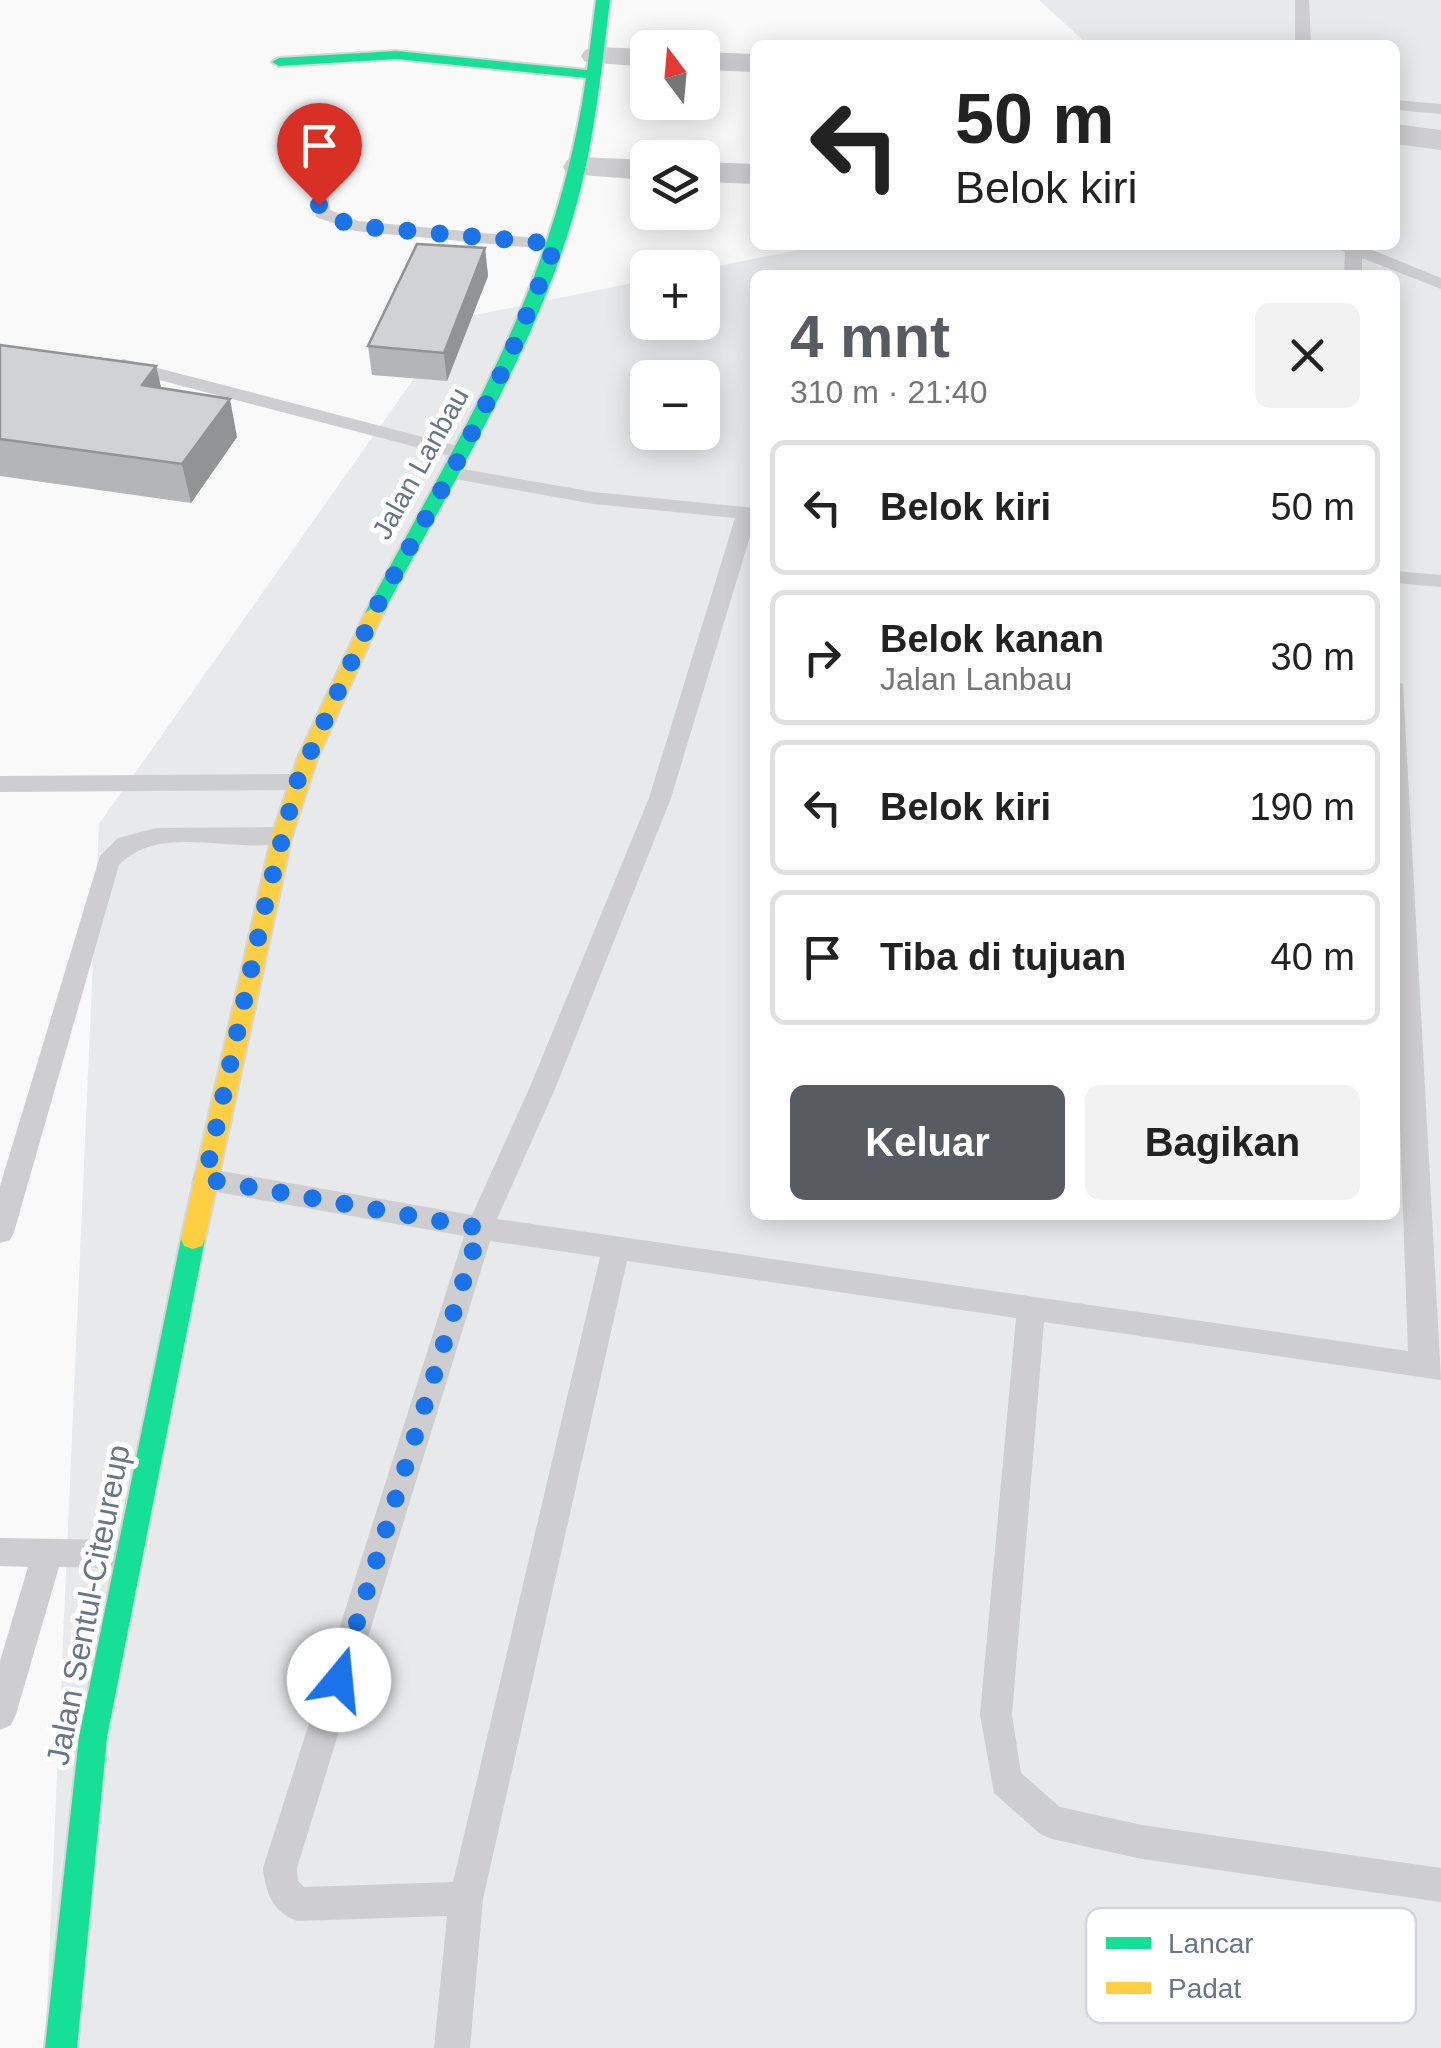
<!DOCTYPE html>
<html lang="id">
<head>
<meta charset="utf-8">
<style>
  :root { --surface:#fff; --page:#f2f2f2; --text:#222; --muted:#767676; --line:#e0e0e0; --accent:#585c62 }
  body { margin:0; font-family:Helvetica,sans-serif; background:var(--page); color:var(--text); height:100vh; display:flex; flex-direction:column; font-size:38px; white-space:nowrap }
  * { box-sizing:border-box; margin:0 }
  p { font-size:32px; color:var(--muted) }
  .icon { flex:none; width:55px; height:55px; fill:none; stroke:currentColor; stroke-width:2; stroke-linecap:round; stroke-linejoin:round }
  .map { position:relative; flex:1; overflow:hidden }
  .drawer { position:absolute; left:750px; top:270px; width:650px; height:950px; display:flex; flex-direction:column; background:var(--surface); border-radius:15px; box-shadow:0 5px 25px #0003 }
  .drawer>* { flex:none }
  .hud { position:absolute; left:750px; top:40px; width:650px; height:210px; border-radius:15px; box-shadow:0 5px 25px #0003; background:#fff; color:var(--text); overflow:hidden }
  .needle { width:65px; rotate:344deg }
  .buttons { position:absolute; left:630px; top:30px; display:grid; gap:20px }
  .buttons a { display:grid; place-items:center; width:90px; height:90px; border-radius:15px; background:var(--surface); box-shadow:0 5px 25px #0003; font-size:50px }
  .pin { position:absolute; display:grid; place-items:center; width:85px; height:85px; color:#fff; margin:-102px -42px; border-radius:50% 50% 50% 0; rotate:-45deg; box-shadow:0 0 10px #0007 }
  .pin .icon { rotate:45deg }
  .me { position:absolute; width:110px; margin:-55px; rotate:17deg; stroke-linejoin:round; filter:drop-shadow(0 0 8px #0008) }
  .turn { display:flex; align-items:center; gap:35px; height:210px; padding:0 40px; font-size:45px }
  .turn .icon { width:130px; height:130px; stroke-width:2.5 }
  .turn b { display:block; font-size:70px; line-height:85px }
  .round { display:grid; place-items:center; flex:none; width:105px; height:105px; border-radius:15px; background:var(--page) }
  .head { display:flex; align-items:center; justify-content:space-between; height:170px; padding:0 40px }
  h1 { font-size:60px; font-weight:700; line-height:75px; color:var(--accent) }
  .button { display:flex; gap:20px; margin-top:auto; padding:20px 40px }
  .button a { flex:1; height:115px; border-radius:15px; background:var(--accent); color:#fff; font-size:40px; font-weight:700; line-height:115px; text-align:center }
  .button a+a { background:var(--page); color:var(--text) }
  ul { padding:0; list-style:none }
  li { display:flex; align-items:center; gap:30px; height:135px; margin:0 20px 15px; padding:0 20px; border:5px solid var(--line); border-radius:15px }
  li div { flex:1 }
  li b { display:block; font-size:38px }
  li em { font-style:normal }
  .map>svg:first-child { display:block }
  .built { fill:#e7e9ea; fill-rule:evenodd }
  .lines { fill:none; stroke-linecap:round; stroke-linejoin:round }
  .fast-casing { stroke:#d5d6d7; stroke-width:4 }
  .slow-casing { stroke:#d5d6d7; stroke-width:4 }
  .lane { fill:#ceced0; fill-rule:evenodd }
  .street { fill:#ceced0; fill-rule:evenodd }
  .fast { fill:#16e098; fill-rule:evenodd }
  .slow { fill:#ffcf43; fill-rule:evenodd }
  .wall { fill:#b4b5b6 }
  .shaded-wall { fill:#929394 }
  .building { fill:#d1d2d4; stroke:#929394; stroke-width:2.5 }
  .route { stroke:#1a73e8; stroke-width:18; stroke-dasharray:0 32.4 }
  .labels { text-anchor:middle; stroke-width:10; stroke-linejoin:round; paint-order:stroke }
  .street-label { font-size:28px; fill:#697689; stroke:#fff }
  .near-street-label { font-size:32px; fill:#697689; stroke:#fff }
  .key { fill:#fff; stroke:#d2d6dc; stroke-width:2.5 }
  .key-label { font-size:28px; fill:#697689 }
</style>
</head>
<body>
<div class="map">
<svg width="1441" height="2048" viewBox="0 0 1441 2048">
  <rect width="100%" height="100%" fill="#f9f9f9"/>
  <!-- built -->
  <path class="built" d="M1039 0H1441V2048H45L99 824 456 319 647 280 648 322H702L703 269 823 245H1395V45H1088ZM755 275H1395V1215H755ZM648 378H702V432H648Z"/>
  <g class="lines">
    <!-- fast casing -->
    <g class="fast-casing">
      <g id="fast">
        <path d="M596 0H610C601 73 594 146 573 217 531 358 451 484 383 613L374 619 367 617 365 613C461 432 556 287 586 78L396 59 279 66 272 62 279 58 396 51 587 70Z"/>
        <path d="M193 1229 202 1232 205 1239 107 1737 77 2048H45L79 1737 181 1239 184 1232Z"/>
      </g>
    </g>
    <!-- slow casing -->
    <g class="slow-casing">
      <path id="slow" d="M374 607 383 613 318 757 292 835 205 1239 202 1246 193 1249 184 1246 181 1239 272 835 298 757 365 613Z"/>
    </g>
    <!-- lane -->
    <g class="lane">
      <path d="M1295 0H1309L1311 45H1295Z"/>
      <path d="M1395 100 1441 104V114L1395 110Z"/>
      <path d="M320 185 328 190 330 210 358 221 556 240 565 245 556 250 355 231 316 217 312 190Z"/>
      <path d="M1324 245H1360L1441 278V289L1362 258V275H1344L1345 252Z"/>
      <path d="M123 359 469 449 472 453 462 459 117 369 114 365Z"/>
      <path d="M451 467 594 492 755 508V520L671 798 555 1089 497 1219 1408 1351 1395 986V682L1403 684 1441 1380 1044 1322 1012 1715 1021 1773 1060 1807 1142 1825 1441 1868V1902L1142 1859 1052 1839 1040 1834 994 1793 980 1715 1016 1318 627 1261 483 1899 470 2048H434L447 1916 297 1921C272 1911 266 1894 263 1868L464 1236 205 1190 196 1187 192 1179 196 1171 205 1168 472 1215 529 1089 649 798 735 518 594 504 444 477V469ZM490 1241 600 1257 453 1882 304 1887 298 1881 297 1868Z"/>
      <path d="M1395 571 1441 575V587L1395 583Z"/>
      <path d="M297 774 308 782 297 790 0 792V776Z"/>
      <path d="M282 827 290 829 294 835 290 841C235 857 163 821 119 865L14 1232 10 1240 0 1243V1186L100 856 118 838 156 828Z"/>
      <path d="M0 1538 129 1540 140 1544 144 1554 140 1564 129 1568 59 1567 16 1714 11 1725 0 1730V1661L28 1567 0 1566Z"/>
    </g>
    <!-- street -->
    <g class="street">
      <path d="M596 47 648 49V67L585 62 581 56 585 50Z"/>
      <path d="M702 52 755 54V72L702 70Z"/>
      <path d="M1395 124 1441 130V150L1395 144Z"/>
      <path d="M579 157 648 160V180L567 174 563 167 567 160Z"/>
      <path d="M702 162 755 164V184L702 182Z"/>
    </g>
    <!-- fast -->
    <use href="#fast" class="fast"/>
    <!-- slow -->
    <use href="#slow" class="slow"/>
  </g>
  <!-- wall -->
  <g class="wall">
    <path d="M485 248 488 276 447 381 372 375 368 346Z"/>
    <path d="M0 345 156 366 161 388 237 437 191 503 0 476Z"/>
  </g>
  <!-- shaded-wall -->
  <g class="shaded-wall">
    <path d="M485 248 488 276 447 381 444 353Z"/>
    <path d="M156 366 165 404 142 385Z"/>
    <path d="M230 399 237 437 191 503 182 464Z"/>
  </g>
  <!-- building -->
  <g class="building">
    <path d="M417 244 485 248 444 353 368 346Z"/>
    <path d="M0 345 156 366 142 385 230 399 182 464 0 439Z"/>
  </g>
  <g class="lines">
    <!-- route -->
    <path class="route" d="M319 205 322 214 355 226 556 244 509 358 462 453 376 608 297 782 267 897 205 1179 480 1228 339 1680"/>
  </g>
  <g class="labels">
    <!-- street labels -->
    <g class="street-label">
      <text transform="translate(420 463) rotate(-61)" y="10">Jalan Lanbau</text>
    </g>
    <!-- near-street labels -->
    <g class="near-street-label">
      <text transform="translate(88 1605) rotate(-79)" y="11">Jalan Sentul-Citeureup</text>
    </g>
  </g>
  <!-- legend -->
  <rect x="1086" y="1908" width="330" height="115" rx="15" class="key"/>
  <rect x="1106" y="1937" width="45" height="12" fill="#16e098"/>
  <rect x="1106" y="1982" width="45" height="12" fill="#ffcf43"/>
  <g class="key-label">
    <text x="1168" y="1953">Lancar</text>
    <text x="1168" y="1998">Padat</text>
  </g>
</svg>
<div class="buttons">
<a><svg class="needle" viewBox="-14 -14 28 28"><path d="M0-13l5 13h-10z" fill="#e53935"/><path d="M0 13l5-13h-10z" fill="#767676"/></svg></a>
<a><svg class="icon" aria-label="layers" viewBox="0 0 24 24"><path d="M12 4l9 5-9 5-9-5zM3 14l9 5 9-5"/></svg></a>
<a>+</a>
<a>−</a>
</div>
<div class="pin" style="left:319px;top:205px;background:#d93025"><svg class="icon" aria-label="arrive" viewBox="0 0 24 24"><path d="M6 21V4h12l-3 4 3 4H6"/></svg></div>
<svg class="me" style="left:339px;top:1680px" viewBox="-20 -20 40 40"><circle r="19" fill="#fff"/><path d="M0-13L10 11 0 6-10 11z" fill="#1a73e8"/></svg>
<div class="hud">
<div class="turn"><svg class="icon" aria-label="left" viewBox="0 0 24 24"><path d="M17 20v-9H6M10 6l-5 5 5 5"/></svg><div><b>50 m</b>Belok kiri</div></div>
</div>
<section class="drawer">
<div class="head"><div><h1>4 mnt</h1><p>310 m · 21:40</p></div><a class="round"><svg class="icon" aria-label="close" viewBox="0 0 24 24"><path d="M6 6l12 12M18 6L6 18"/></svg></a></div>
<ul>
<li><svg class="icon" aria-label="left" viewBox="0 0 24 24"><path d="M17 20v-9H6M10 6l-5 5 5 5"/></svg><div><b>Belok kiri</b></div><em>50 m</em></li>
<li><svg class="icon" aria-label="right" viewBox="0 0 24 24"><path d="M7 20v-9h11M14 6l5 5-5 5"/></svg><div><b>Belok kanan</b><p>Jalan Lanbau</p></div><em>30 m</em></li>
<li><svg class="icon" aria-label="left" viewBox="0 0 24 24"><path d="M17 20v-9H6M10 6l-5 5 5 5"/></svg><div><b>Belok kiri</b></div><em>190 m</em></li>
<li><svg class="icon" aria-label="arrive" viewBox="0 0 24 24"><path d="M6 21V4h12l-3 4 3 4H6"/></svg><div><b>Tiba di tujuan</b></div><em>40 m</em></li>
</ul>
<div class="button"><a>Keluar</a><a>Bagikan</a></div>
</section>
</div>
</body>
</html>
